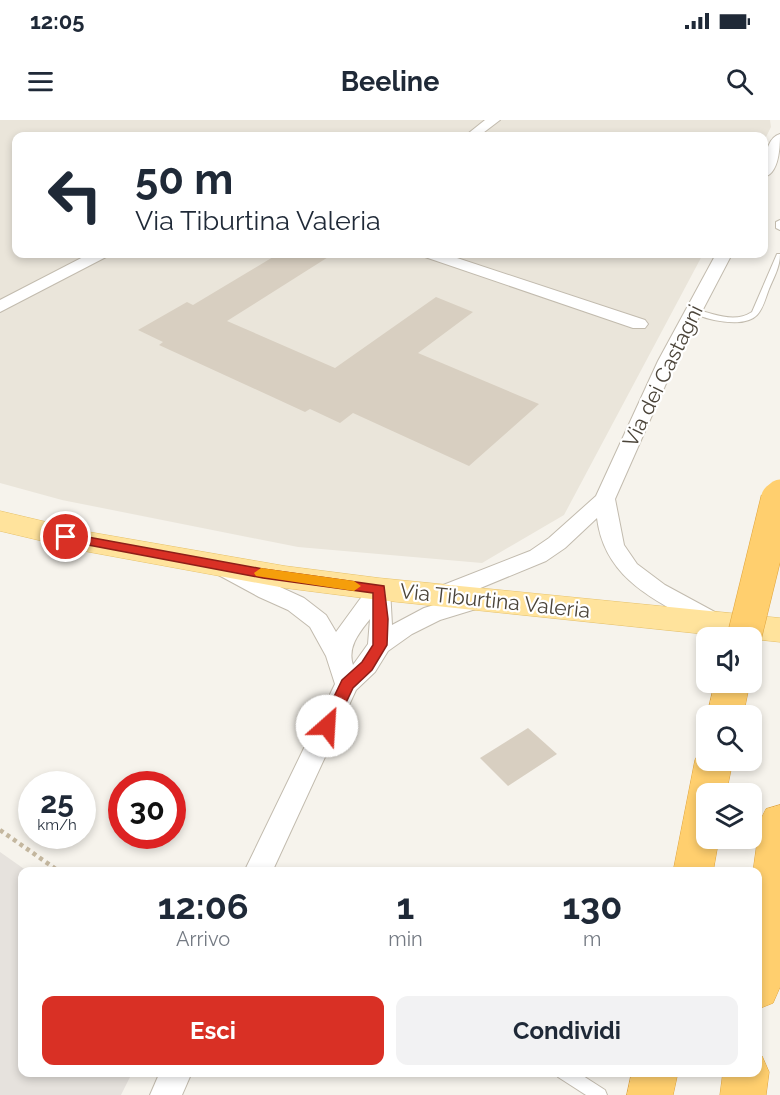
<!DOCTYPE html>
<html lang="it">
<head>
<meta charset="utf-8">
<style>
  :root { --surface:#fff; --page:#f2f2f3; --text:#1f2937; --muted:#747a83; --accent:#d93025 }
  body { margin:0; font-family:Raleway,sans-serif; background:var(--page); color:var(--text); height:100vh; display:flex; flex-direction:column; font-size:22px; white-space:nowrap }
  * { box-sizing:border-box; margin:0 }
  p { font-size:20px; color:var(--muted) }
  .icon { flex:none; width:33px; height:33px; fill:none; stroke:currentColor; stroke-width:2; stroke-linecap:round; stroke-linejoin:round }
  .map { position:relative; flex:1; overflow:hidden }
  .panel { position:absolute; left:18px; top:747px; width:744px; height:210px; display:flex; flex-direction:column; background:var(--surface); border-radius:12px; box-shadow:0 3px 9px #0003 }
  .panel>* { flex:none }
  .banner { position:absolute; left:12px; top:12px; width:756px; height:126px; border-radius:12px; box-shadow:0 3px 9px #0003; background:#fff; color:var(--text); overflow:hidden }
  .buttons { position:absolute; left:696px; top:507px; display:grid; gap:12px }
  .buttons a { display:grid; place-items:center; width:66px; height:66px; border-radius:12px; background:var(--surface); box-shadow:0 3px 9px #0003; font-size:30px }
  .speed { position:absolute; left:18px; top:651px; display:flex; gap:12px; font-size:30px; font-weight:700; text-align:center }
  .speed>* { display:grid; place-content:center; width:78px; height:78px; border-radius:50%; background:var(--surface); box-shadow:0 3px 9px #0003; line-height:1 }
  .speed small { font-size:15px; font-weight:400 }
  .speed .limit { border:9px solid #d22; background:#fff; color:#111 }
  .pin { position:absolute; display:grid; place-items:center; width:51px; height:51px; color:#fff; margin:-26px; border:3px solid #fff; border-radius:50%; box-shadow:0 2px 6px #0007 }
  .me { position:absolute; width:66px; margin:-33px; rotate:26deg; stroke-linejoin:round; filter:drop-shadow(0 0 4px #0008) }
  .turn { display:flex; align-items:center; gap:21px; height:126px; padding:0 24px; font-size:27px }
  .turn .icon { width:78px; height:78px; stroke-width:2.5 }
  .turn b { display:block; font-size:42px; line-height:51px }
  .eta { display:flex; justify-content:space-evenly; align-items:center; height:102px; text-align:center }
  .eta b { font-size:36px; font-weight:700; line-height:42px }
  .cta { display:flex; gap:12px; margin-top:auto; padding:12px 24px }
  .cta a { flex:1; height:69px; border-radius:12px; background:var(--accent); color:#fff; font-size:24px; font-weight:700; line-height:69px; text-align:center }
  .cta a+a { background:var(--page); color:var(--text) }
  .status { display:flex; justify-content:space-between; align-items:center; height:42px; padding:0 30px; background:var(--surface); direction:ltr }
  .status svg { height:16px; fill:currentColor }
  header { display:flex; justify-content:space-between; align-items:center; height:78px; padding:0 24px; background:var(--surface); font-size:27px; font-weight:700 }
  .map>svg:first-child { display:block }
  .residential { fill:#eae5da }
  .industrial { fill:#e6e2dd }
  .building { fill:#d8cfc1 }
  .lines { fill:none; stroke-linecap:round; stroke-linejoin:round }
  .lane-casing { stroke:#c2bbae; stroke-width:2 }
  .street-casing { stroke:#c2bbae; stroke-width:2 }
  .primary-casing { stroke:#e6c16a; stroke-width:1 }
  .highway-casing { stroke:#e0a43c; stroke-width:1 }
  .path { stroke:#c4b79f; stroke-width:4.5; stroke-dasharray:4 4; stroke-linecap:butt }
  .lane { fill:#fff; fill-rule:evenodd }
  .street { fill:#fff; fill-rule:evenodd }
  .primary { fill:#ffe39c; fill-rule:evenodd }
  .highway { fill:#ffcf6e; fill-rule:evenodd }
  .highway-bridge-far1-casing { stroke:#e0a43c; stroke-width:28; stroke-linecap:butt }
  .highway-bridge-casing { stroke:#e0a43c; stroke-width:35; stroke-linecap:butt }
  .highway-bridge-far1 { stroke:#ffcf6e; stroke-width:27 }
  .highway-bridge { stroke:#ffcf6e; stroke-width:34 }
  .route { fill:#d93025; stroke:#8d1f18; stroke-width:1.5 }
  .slow { fill:#f59e0b }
  .labels { text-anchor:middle; stroke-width:4.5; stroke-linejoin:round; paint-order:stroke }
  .street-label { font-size:21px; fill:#4b4439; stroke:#fff }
</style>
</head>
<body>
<div class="status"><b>12:05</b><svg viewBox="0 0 49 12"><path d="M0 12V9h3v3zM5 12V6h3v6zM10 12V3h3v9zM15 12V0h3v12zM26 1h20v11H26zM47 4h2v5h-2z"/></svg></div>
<header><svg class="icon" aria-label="menu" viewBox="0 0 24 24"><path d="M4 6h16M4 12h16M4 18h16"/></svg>Beeline<svg class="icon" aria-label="search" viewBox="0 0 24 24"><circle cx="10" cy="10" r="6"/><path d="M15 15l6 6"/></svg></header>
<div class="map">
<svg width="780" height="975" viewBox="0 0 780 975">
  <rect width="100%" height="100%" fill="#f6f3ec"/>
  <!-- residential -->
  <path class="residential" d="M0 0H770L771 7 764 21V16H16V134H703L564 395 482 443 298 427 62 380 0 363Z"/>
  <!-- industrial -->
  <path class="industrial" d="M0 732 27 751 22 752V952L132 953 121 975H0Z"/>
  <!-- building -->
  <g class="building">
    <path d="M278 134H333L227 201 335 248 436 177 473 192 418 233 539 284 469 346 353 293 340 303 310 289 305 292 159 225 163 222 138 210 187 182 193 185Z"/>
    <path d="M528 608 557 634 508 666 480 638Z"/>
  </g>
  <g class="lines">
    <!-- lane casing -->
    <g class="lane-casing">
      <g id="lane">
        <path d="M780 100V110L776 108V102Z"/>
        <path d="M777 134H780C780 147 774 157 769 169 766 177 763 189 757 195 744 209 704 200 690 191L694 189C712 193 734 204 752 192Z"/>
        <path d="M556 952H577L605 970 607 975H586L558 957Z"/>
      </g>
    </g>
    <!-- street casing -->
    <g class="street-casing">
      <g id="street">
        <path d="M485 0H500L479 16H465Z"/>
        <path d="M780 14C780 27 779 54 764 57 764 44 765 18 780 14Z"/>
        <path d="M89 134H108L106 137 0 192V180Z"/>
        <path d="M423 134H445L645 200 648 204 645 208H633L425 137Z"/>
        <path d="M716 134H732L676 241 615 379 624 425 637 444 665 465 724 497 727 503 724 509 716 511 708 509C658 481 605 461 597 398L565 428 546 441 449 481 441 483 433 481 430 475 433 469 530 431 549 418 596 376 658 241Z"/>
        <path d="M221 440 304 478 326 495 336 512 371 464 379 461 387 464 390 469 392 505 424 488 481 471 489 473 492 479 489 485 440 500 412 514 388 531 375 552 356 570 272 752H244L335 564 326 536 310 507 288 490 259 477 213 452 210 447 213 442ZM370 499 368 524 353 545C347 527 359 513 370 499Z"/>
        <path d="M160 952H192L182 975H150Z"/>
      </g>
    </g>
    <!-- primary casing -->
    <g class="primary-casing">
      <path id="primary" d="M0 391 89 412 285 446 379 458 780 498V522L379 480 285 468 89 432 0 411Z"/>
    </g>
    <!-- highway casing -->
    <g class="highway-casing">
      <g id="highway">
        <path d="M715 562H750L743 596H707Z"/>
        <path d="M706 628V640H733L726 674H706V718H719L713 752H673L695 640 701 629Z"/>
        <path d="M780 685V867L773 883 758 889V752H753L760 701 766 689Z"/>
        <path d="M758 934 762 936 769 952 766 975H720L723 952H758Z"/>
        <path d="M632 952H678L673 975H627Z"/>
      </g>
    </g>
    <!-- path -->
    <path class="path" d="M0 710 60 752"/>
    <!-- lane -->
    <use href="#lane" class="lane"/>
    <!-- street -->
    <use href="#street" class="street"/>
    <!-- primary -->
    <use href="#primary" class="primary"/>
    <!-- highway -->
    <use href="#highway" class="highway"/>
    <!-- highway-bridge-far1 casing -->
    <g class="highway-bridge-far1-casing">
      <path id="highway-bridge-far1" d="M778 381 780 373"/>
    </g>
    <!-- highway-bridge casing -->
    <g class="highway-bridge-casing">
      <path id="highway-bridge" d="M744 518 778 379"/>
    </g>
    <!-- highway-bridge-far1 -->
    <use href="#highway-bridge-far1" class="highway-bridge-far1"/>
    <!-- highway-bridge -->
    <use href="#highway-bridge" class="highway-bridge"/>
  </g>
  <!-- route -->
  <path class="route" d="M66 413 263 449 384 466 388 499 387 525 372 550 353 568 333 610H322L320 606 342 560 362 542 373 525V473L263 458 62 420 60 417 62 414Z"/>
  <!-- slow -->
  <path class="slow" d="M261 448 354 461 361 466 354 471 256 456 254 453Z"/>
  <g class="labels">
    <!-- street labels -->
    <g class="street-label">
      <text transform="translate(663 256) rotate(-64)" y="7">Via dei Castagni</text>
      <text transform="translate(495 481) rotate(6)" y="7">Via Tiburtina Valeria</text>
    </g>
  </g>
</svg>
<div class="buttons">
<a><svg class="icon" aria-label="sound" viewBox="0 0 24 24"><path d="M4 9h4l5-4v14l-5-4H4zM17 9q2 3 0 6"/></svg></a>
<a><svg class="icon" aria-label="search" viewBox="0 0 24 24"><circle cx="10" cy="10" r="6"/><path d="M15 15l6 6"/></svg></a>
<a><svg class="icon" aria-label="layers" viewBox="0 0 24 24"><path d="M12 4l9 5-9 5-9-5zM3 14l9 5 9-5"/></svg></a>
</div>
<div class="speed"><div>25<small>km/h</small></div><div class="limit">30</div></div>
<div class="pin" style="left:66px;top:417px;background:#d93025"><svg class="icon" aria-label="arrive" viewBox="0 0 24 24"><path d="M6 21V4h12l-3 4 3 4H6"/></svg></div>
<svg class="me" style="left:327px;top:606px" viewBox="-20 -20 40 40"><circle r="19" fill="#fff"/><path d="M0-13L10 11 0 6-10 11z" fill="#d93025"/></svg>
<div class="banner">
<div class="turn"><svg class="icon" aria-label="left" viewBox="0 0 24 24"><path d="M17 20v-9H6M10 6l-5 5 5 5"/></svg><div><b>50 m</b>Via Tiburtina Valeria</div></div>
</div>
<section class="panel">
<div class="eta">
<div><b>12:06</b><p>Arrivo</p></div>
<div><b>1</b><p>min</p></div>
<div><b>130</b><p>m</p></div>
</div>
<div class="cta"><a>Esci</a><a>Condividi</a></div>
</section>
</div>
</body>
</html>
